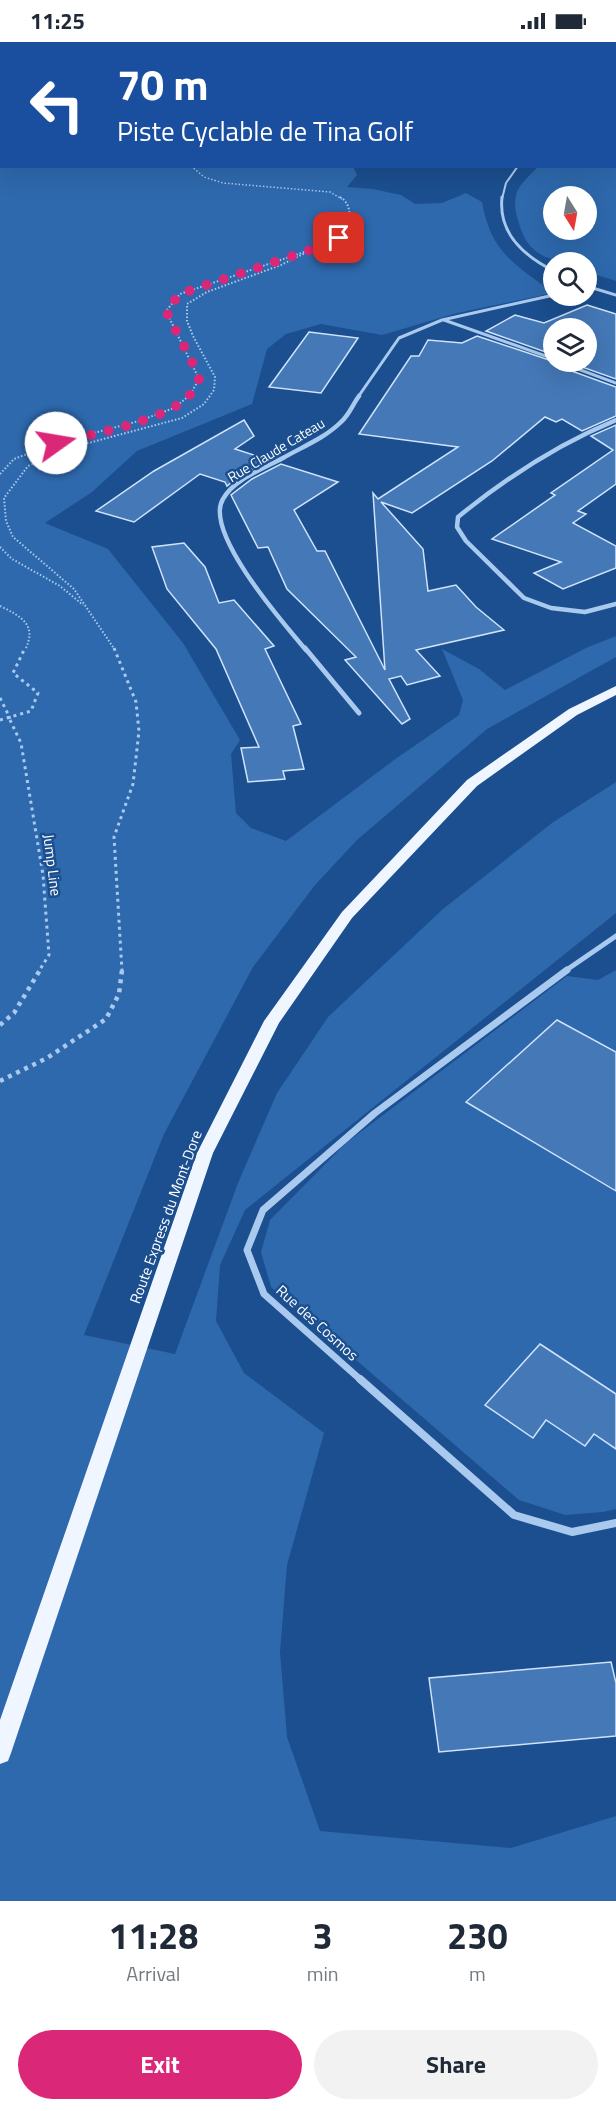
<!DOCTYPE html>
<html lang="en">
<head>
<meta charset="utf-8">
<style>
  :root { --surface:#fff; --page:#f2f2f3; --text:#1f2937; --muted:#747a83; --accent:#db2777 }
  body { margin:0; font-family:"Titillium Web",sans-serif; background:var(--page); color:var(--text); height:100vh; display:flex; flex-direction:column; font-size:22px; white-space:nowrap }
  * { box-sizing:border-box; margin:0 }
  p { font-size:20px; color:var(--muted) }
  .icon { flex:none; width:33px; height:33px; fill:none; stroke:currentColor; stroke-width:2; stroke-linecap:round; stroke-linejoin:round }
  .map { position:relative; height:1859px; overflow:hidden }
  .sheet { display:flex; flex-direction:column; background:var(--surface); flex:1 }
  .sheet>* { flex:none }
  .top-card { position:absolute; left:0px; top:0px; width:616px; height:126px; box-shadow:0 6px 24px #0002; background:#1a4fa0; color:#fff; overflow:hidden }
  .needle { width:39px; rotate:169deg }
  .fabs { position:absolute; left:543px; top:144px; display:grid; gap:12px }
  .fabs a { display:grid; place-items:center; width:54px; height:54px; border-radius:50%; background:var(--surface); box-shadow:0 6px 24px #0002; font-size:30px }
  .pin { position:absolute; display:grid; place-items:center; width:51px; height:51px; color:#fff; margin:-26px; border-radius:12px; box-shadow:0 3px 9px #0006 }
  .me { position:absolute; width:66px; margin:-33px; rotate:77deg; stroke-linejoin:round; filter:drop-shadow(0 0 4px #0008) }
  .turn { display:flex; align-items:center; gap:21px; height:126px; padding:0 18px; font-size:27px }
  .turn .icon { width:78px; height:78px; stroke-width:2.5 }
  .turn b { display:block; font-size:42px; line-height:51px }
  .eta { display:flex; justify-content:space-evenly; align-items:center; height:102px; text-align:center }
  .eta b { font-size:36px; font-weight:700; line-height:42px }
  .cta { display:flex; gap:12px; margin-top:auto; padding:12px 18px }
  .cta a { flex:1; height:69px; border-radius:36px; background:var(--accent); color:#fff; font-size:24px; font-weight:700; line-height:69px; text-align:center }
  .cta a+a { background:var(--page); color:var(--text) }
  .status { display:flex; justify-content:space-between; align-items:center; height:42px; padding:0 30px; background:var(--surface); direction:ltr }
  .status svg { height:16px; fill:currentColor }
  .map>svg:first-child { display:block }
  .green { fill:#2e69ad; fill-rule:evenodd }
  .building { fill:#4478b7; stroke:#cfe3fa; stroke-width:1.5 }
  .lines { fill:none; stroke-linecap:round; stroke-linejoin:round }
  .path-far3 { stroke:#a9c9ee; stroke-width:1.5; stroke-dasharray:1.5 2; stroke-linecap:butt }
  .path-far2 { stroke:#a9c9ee; stroke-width:2; stroke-dasharray:1.5 2; stroke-linecap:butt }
  .path-far1 { stroke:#a9c9ee; stroke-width:3; stroke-dasharray:3 4; stroke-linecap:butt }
  .path { stroke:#a9c9ee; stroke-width:4.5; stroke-dasharray:4 5; stroke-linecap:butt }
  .minor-far5 { stroke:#a9c9ee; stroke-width:2 }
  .minor-far4 { stroke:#a9c9ee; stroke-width:3 }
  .minor-far3 { stroke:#a9c9ee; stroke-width:4.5 }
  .minor-far2 { stroke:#a9c9ee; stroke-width:5 }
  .minor-far1 { stroke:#a9c9ee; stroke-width:7 }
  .minor { stroke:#a9c9ee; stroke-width:8 }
  .primary { fill:#f0f6ff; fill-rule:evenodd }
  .path-bridge { stroke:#a9c9ee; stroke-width:3; stroke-dasharray:3 4; stroke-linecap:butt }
  .route { stroke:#db2777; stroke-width:10; stroke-dasharray:0 18 }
  .labels { text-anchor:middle; stroke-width:5; stroke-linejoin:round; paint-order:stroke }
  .far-street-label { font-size:14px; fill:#fff; stroke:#1b4f8f }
  .street-label { font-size:15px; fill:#fff; stroke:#1b4f8f }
</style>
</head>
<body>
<div class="status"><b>11:25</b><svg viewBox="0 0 49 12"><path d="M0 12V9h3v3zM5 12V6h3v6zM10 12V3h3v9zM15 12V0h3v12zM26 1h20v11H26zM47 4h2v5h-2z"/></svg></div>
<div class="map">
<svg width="616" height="1859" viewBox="0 0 616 1859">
  <rect width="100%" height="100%" fill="#1b4f8f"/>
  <!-- green -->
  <g class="green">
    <path d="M0 0H362L2 2 1 28Z"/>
    <path d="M0 49 2 124 353 125 357 133 347 145 373 147 401 153 415 162 442 161 466 151 482 160C491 211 514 221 553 251L457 271 382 293 321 282 286 292 267 307 252 362 137 409 92 450 45 481 108 507 183 601 240 698 231 712 236 771 251 786 286 799 394 718 459 673 463 658 442 607 479 627 505 648 586 606 616 594V615L487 687 357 798 315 843 253 925 164 1092 84 1293 175 1312 238 1141 277 1051 328 975 443 867 552 781 616 740V871L245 1168 220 1223 216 1279 244 1331 324 1391 287 1523 280 1610 287 1695 320 1789 511 1806 616 1774V1859H0Z"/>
    <path d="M616 82V239L587 230 586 220C551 220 528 217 518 178 515 169 513 155 519 146 524 138 532 131 538 125L615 124ZM554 154H586V188H554Z"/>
    <path d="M616 928V1467L603 1470 565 1473 519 1458 271 1245 261 1210 270 1178 346 1101 567 934 598 938Z"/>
  </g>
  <!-- building -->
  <g class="building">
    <path d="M587 263 616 272V337L568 320H586V286H554V313L486 289 515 273 544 281Z"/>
    <path d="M309 290 358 296 321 351 269 345Z"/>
    <path d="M477 294 555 320 558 324 616 345V374L582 389 562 377 556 380 545 375 492 419 412 471 381 460 423 507 428 549 456 543 476 565 504 588 416 608 440 634 407 643 401 634 389 637 410 677 402 682 345 618 356 615 287 547 268 505 258 506 231 453 252 437 281 422 338 440 294 468 317 509H325L385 628 373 451 378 457 458 405 359 392 411 314H419L428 298 462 301Z"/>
    <path d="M244 378 254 394 235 407 269 418 239 434 227 444 225 440 200 432 134 480 96 469 154 429Z"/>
    <path d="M616 383V442L578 469 586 472 573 481 616 504V526L563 547 534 531 561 520 492 497 555 453 551 451 613 408 591 394Z"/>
    <path d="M184 501 205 525 219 561 234 558 274 604 265 607 301 682 293 684 304 727 283 729 285 737 248 740 241 706 259 705 216 607 167 547 152 505Z"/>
    <path d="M557 978 616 1010V1149L466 1060Z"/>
    <path d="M540 1302 616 1352V1407L594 1392 585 1404 546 1378 533 1396 485 1363Z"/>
    <path d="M611 1620 616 1641V1694L439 1710 429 1636Z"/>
  </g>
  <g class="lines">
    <!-- path-far3 -->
    <g class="path-far3">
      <path d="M148 0 150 2"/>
      <path d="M187 2 191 0"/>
      <path d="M191 124 204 135 223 141 330 150 342 157"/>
    </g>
    <!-- path-far2 -->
    <g class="path-far2">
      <path d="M0 432 14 417 56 401 139 379 174 366 190 353 199 337 166 269 180 252 322 204C328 201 335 198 340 194 351 183 354 163 340 155"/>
      <path d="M0 505 12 517 60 544 83 563"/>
      <path d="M0 564C20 574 38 582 25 608"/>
      <path d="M115 608 74 547 13 495 6 479 4 456 28 424 66 407 182 376 204 362 214 348 215 335 193 294 187 279V262L207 250 281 223 311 208"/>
    </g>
    <!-- path-far1 -->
    <g class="path-far1">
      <path d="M114 606 136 660 139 689 133 742 114 795 122 929"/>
      <path d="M0 656 9 674"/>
      <path d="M0 678 31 669 38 651 13 631 25 606"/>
      <path d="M10 678 21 701 43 833 49 913 39 929"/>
    </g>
    <!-- path -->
    <g class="path">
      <path d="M0 983 14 971 40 928"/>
      <path d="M0 1039 47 1016 106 977 119 952 122 928"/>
    </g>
    <!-- minor-far5 -->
    <path class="minor-far5" d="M502 157 506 141 518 124"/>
    <!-- minor-far4 -->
    <g class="minor-far4">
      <path d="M502 155C498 192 524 214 554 229"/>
      <path d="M586 244 616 253"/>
      <path d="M444 278 554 317"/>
      <path d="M559 320 616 341"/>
      <path d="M358 355 399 296 442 278 554 253"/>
    </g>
    <!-- minor-far3 -->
    <g class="minor-far3">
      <path d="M616 378C558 402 507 435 458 475L457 485 466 499 524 556 551 566 585 570 616 562"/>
      <path d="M306 608C284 582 203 490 223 457 234 437 263 427 283 416 302 405 325 396 341 380 349 373 353 362 359 354"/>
    </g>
    <!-- minor-far2 -->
    <g class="minor-far2">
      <path d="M305 606 359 671"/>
      <path d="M565 929 616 894"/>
    </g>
    <!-- minor-far1 -->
    <path class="minor-far1" d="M362 1339 264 1252 247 1208 263 1168 375 1071 567 928"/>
    <!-- minor -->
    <path class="minor" d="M360 1337 514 1473 572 1490 616 1481"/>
    <!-- primary -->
    <path class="primary" d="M616 644V653L577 673 477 744 352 876 279 981 213 1111 11 1711 8 1719 0 1722V1678L197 1111 264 979 342 870 467 738 569 667Z"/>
    <!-- path-bridge -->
    <path class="path-bridge" d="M9 674 10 678"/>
  </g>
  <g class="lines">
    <!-- route -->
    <path class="route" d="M56 401C90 393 165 379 189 354 193 349 196 343 199 337 190 312 177 293 166 269L180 252 322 204 339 196"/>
  </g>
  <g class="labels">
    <!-- far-street labels -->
    <g class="far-street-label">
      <text transform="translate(276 408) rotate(-31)" y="5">Rue Claude Cateau</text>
    </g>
    <!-- street labels -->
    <g class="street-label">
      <text transform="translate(52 823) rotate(83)" y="5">Jump Line</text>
      <text transform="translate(166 1175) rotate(-70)" y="5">Route Express du Mont-Dore</text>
      <text transform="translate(317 1281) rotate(42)" y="5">Rue des Cosmos</text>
    </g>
  </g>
</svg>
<div class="fabs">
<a><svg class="needle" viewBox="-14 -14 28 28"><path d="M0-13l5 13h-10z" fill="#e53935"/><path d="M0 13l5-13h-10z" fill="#747a83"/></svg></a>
<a><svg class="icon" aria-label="search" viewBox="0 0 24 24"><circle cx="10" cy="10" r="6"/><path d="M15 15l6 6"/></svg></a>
<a><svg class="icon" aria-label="layers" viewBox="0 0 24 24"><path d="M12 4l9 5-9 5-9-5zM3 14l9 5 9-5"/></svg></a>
</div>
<div class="pin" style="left:339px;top:196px;background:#d93025"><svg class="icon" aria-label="arrive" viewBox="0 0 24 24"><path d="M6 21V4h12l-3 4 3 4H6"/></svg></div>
<svg class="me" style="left:56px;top:401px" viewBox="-20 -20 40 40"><circle r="19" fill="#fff"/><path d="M0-13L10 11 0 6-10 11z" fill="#db2777"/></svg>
<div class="top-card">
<div class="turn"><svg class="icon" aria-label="left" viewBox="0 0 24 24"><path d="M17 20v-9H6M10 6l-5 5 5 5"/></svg><div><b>70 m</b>Piste Cyclable de Tina Golf</div></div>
</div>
</div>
<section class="sheet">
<div class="eta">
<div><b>11:28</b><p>Arrival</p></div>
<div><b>3</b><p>min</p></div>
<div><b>230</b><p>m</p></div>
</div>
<div class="cta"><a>Exit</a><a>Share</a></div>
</section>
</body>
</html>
